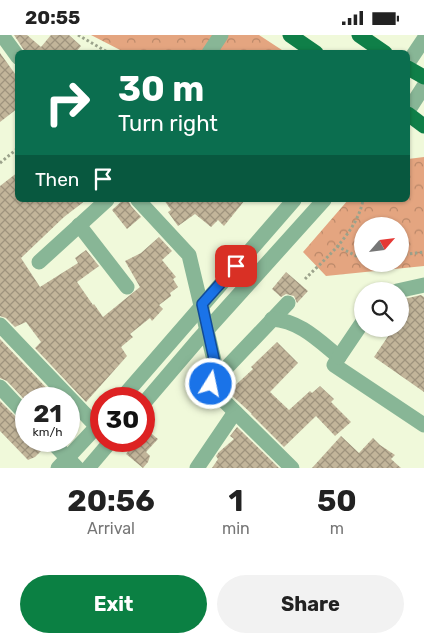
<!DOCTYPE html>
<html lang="en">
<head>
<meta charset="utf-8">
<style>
  :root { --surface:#fff; --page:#f2f2f2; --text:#222; --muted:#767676; --accent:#0b8043 }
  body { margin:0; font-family:Rubik,sans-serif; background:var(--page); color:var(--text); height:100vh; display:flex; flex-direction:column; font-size:19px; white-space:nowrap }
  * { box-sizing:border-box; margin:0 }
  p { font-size:16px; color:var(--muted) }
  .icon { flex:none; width:28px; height:28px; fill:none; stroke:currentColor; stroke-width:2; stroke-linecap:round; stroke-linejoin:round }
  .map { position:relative; height:433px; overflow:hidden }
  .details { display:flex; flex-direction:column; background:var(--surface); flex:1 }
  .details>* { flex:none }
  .banner { position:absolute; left:15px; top:15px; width:395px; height:152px; border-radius:8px; box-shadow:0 1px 4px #0004; background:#0b6e4f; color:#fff; overflow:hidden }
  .needle { width:32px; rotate:62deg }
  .buttons { position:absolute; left:354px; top:182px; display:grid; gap:10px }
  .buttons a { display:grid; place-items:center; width:55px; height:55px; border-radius:50%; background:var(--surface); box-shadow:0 1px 4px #0004; font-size:25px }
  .speed { position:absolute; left:15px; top:352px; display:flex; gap:10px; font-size:25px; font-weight:700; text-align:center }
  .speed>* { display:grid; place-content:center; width:65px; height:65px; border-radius:50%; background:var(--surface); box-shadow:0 1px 4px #0004; line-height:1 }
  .speed small { font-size:12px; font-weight:400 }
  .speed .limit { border:8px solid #d22; background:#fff; color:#111 }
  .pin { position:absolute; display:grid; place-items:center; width:42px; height:42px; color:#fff; margin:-21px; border-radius:10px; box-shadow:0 2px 8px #0006 }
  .me { position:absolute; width:55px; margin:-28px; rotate:10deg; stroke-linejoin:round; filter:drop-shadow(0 0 4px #0008) }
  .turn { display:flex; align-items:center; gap:18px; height:105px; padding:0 20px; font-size:22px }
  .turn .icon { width:65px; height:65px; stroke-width:2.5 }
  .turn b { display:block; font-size:35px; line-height:42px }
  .then { display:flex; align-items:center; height:48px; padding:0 20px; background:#0003; gap:10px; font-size:19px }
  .eta { display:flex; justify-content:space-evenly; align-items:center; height:85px; text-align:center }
  .eta b { font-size:30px; font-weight:700; line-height:35px }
  .primary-button { display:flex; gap:10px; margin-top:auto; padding:10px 20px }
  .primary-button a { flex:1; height:58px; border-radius:30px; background:var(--accent); color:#fff; font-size:20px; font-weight:700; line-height:58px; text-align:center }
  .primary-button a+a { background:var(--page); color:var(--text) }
  .status { display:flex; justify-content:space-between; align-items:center; height:35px; padding:0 25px; background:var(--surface); direction:ltr }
  .status svg { height:14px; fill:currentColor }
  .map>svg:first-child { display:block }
  .forest { fill:url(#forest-crowns); fill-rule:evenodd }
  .building { fill:url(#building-cross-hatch) }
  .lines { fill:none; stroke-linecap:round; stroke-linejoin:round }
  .path { stroke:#9ba28b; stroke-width:3; stroke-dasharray:2.5 2.5; stroke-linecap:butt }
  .minor { stroke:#88b696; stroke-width:15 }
  .major { stroke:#0f7f48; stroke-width:15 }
  .route-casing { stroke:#114b97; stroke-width:12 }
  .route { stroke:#1a73e8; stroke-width:9 }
</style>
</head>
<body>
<div class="status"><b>20:55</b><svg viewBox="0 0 49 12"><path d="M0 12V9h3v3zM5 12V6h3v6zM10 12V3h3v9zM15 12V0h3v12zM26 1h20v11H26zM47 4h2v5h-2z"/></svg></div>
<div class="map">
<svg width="424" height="433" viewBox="0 0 424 433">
  <defs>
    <pattern id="forest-crowns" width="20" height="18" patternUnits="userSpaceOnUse" patternTransform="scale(1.25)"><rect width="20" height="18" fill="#e4a580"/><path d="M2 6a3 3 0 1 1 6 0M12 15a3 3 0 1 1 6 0" fill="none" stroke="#b98768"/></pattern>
    <pattern id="building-cross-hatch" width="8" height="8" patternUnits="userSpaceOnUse" patternTransform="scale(1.25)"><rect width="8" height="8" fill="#c2b59a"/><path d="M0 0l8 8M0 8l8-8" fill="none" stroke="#9e937d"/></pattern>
  </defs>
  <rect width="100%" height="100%" fill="#f0f9da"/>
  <!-- forest -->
  <g class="forest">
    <path d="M91 0H259L285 17H124Z"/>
    <path d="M424 122V231L326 241 303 217 348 165H408V124ZM362 191H400V229H362Z"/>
  </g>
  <!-- building -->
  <g class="building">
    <path d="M14 0H27L41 12 51 0H69L81 11 75 18H26Z"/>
    <path d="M0 18 18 43V73L0 87Z"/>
    <path d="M18 137V165H86L64 182 21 223 40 252 78 228 75 223 86 215 99 231 77 247 93 270 94 269 103 282 140 252 125 226 141 218 159 202 172 216 162 225 176 242 173 244 178 252 170 258 171 261 159 270 163 274 152 286 150 283 130 299 133 302 121 312 127 321 86 367 35 313 41 307 26 287 15 292 6 283 0 281V151Z"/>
    <path d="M123 165H128L131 171 141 182 127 194 112 175Z"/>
    <path d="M164 165H245L224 191 218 185 211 192 195 179 178 191 168 177 171 175Z"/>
    <path d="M286 237 308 256 297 268 294 261 286 259 281 262 272 254Z"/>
    <path d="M421 260 424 262V357L374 322 393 294H400V265Z"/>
    <path d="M0 304 57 364H24L7 346 0 343Z"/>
    <path d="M277 307 298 328 270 357 289 375 310 356 312 358 320 351 334 364 331 367 351 387 335 401 316 381 284 412 251 379H252L228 357 253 334 251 332Z"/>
    <path d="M0 366 26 392V406H37L42 415 35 422 28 425 0 396Z"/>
    <path d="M237 392 279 433H212L218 424 216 421 219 417 234 404 230 401Z"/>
    <path d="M147 395 158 404 146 417 150 421 148 427 143 433 126 419 137 406H144V399Z"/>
    <path d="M341 401 359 418 373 403 380 410 395 420 391 424 401 433H312Z"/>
  </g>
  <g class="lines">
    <!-- path -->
    <g class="path">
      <path d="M78 0 109 18"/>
      <path d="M0 128 18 113"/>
      <path d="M337 211 362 224"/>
      <path d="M400 220 424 217"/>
      <path d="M305 244C327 222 357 197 363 165"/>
    </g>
    <!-- minor -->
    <g class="minor">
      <path d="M2 0 18 22"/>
      <path d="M209 18 221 0"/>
      <path d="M408 28 424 4"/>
      <path d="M408 76 424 51"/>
      <path d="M138 165 189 220 218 342"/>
      <path d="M79 190 127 252"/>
      <path d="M39 227 107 165"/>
      <path d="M397 256 424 250"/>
      <path d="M288 268 211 349 220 362 292 433"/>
      <path d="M272 284C300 286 318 305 339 322L334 330 424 390"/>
      <path d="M0 290 101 396"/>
      <path d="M339 322 362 288"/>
      <path d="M0 352 26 380"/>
      <path d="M121 364 294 165"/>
      <path d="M144 368 197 306 324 165"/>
      <path d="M51 406 77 433"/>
      <path d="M58 433 101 387"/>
      <path d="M88 433 111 406"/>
      <path d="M197 433 235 377"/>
    </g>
    <!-- major -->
    <g class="major">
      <path d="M290 0 316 18"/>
      <path d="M359 0 385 18"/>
      <path d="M408 33 424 42"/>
      <path d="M408 79 424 91"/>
    </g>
  </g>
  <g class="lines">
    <!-- route casing -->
    <g class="route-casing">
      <path id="route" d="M211 349 218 342 202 269 236 231"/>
    </g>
    <!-- route -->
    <use href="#route" class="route"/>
  </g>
</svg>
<div class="buttons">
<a><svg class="needle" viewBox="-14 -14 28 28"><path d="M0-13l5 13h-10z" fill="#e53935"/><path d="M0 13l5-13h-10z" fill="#767676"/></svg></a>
<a><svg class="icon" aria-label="search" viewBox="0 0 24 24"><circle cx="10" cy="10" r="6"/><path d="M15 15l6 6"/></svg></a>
</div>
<div class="speed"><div>21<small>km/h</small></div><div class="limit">30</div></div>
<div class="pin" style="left:236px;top:231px;background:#d93025"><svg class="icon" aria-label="arrive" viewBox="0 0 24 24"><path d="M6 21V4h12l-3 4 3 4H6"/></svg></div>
<svg class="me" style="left:211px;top:349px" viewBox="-20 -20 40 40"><circle r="17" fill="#1a73e8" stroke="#fff" stroke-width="3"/><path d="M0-11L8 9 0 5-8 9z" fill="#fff"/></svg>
<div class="banner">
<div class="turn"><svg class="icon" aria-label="right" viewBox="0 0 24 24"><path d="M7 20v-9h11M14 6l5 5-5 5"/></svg><div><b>30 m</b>Turn right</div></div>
<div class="then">Then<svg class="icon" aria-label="arrive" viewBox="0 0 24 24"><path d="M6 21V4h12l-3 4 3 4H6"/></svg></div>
</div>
</div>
<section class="details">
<div class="eta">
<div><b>20:56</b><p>Arrival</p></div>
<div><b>1</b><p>min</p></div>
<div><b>50</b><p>m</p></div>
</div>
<div class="primary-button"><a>Exit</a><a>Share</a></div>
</section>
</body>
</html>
